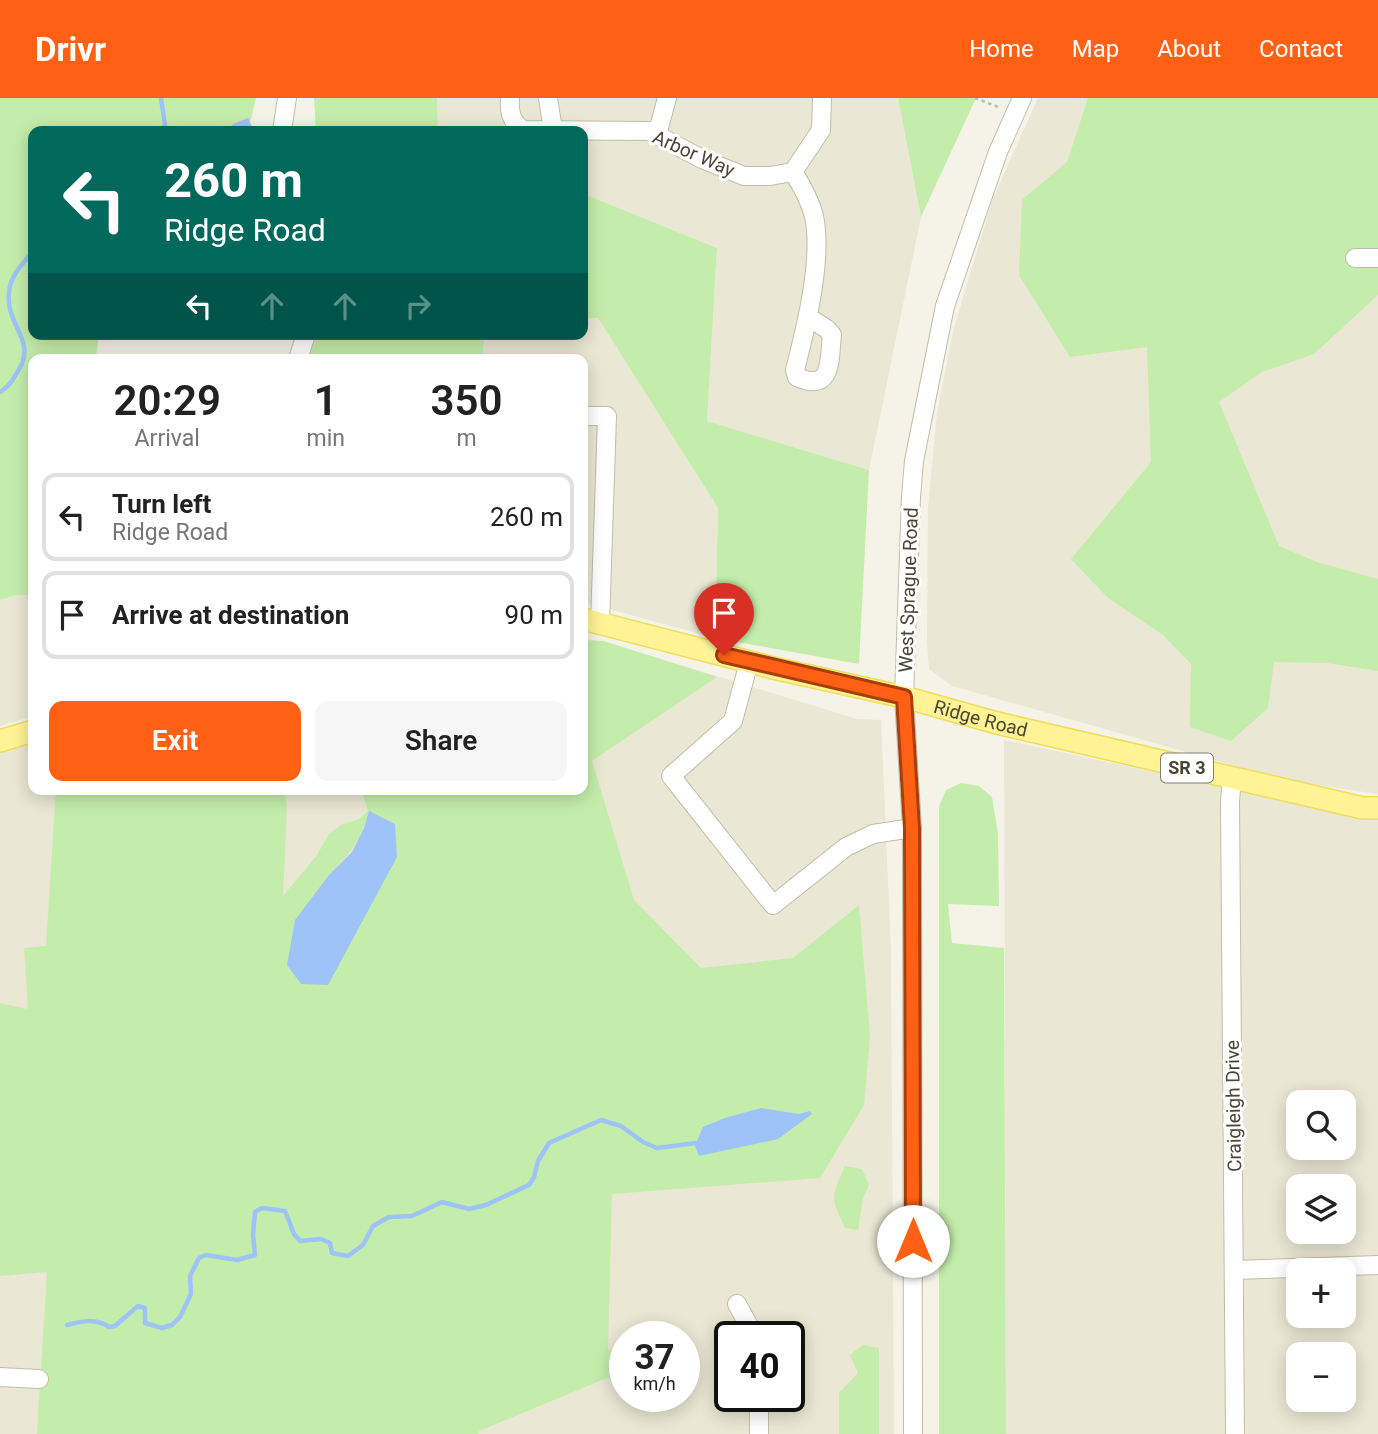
<!DOCTYPE html>
<html lang="en">
<head>
<meta charset="utf-8">
<style>
  :root { --surface:#fff; --page:#f6f6f6; --text:#222; --muted:#767676; --line:#e0e0e0; --accent:#ff6014 }
  body { margin:0; font-family:Roboto,sans-serif; background:var(--page); color:var(--text); height:100vh; display:flex; flex-direction:column; font-size:26px; white-space:nowrap }
  * { box-sizing:border-box; margin:0 }
  p { font-size:23px; color:var(--muted) }
  .icon { flex:none; width:38px; height:38px; fill:none; stroke:currentColor; stroke-width:2; stroke-linecap:round; stroke-linejoin:round }
  .map { position:relative; flex:1; overflow:hidden }
  .sheet { position:absolute; left:28px; top:256px; width:560px; height:441px; display:flex; flex-direction:column; background:var(--surface); border-radius:14px; box-shadow:0 4px 18px #0003 }
  .sheet>* { flex:none }
  .guide { position:absolute; left:28px; top:28px; width:560px; height:214px; border-radius:14px; box-shadow:0 4px 18px #0003; background:#00695c; color:#fff; overflow:hidden }
  .tools { position:absolute; left:1286px; top:992px; display:grid; gap:14px }
  .tools a { display:grid; place-items:center; width:70px; height:70px; border-radius:14px; background:var(--surface); box-shadow:0 4px 18px #0003; font-size:35px }
  .speed { position:absolute; left:609px; top:1223px; display:flex; gap:14px; font-size:35px; font-weight:700; text-align:center }
  .speed>* { display:grid; place-content:center; width:91px; height:91px; border-radius:50%; background:var(--surface); box-shadow:0 4px 18px #0003; line-height:1 }
  .speed small { font-size:18px; font-weight:400 }
  .speed .limit { border:4px solid #111; border-radius:10px; background:#fff; color:#111 }
  .pin { position:absolute; display:grid; place-items:center; width:60px; height:60px; color:#fff; margin:-72px -30px; border-radius:50% 50% 50% 0; rotate:-45deg; box-shadow:0 0 7px #0007 }
  .pin .icon { rotate:45deg }
  .me { position:absolute; width:77px; margin:-38px; rotate:0deg; stroke-linejoin:round; filter:drop-shadow(0 0 5px #0008) }
  .turn { display:flex; align-items:center; gap:24px; height:147px; padding:0 21px; font-size:32px }
  .turn .icon { width:91px; height:91px; stroke-width:2.5 }
  .turn b { display:block; font-size:49px; line-height:60px }
  .lanes { display:flex; align-items:center; height:66px; padding:0 21px; background:#0003; justify-content:center; gap:35px; direction:ltr }
  .lanes .off { opacity:.35 }
  .eta { display:flex; justify-content:space-evenly; align-items:center; height:119px; text-align:center }
  .eta b { font-size:42px; font-weight:600; line-height:49px }
  .primary-button { display:flex; gap:14px; margin-top:auto; padding:14px 21px }
  .primary-button a { flex:1; height:80px; border-radius:14px; background:var(--accent); color:#fff; font-size:28px; font-weight:600; line-height:80px; text-align:center }
  .primary-button a+a { background:var(--page); color:var(--text) }
  ul { padding:0; list-style:none }
  li { display:flex; align-items:center; gap:21px; height:88px; margin:0 14px 10px; padding:0 7px; border:4px solid var(--line); border-radius:14px }
  li div { flex:1 }
  li b { display:block; font-size:26px }
  li em { font-style:normal }
  header { display:flex; align-items:center; gap:42px; box-sizing:border-box; height:98px; padding:0 35px; background:var(--accent); color:#fff }
  header strong { font-size:33px }
  nav { display:flex; gap:38px; margin-inline-start:auto; font-size:24px }
  .map>svg:first-child { display:block }
  .residential { fill:#eae7d4; fill-rule:evenodd }
  .green { fill:#c4edab; fill-rule:evenodd }
  .water { fill:#9dc3f8 }
  .lines { fill:none; stroke-linecap:round; stroke-linejoin:round }
  .stream { stroke:#9dc3f8; stroke-width:4.5 }
  .minor-casing { stroke:#c2bda8; stroke-width:20 }
  .major-casing { stroke:#f0dd5a; stroke-width:24 }
  .path { stroke:#c5bd98; stroke-width:2.5; stroke-dasharray:3.5 3.5; stroke-linecap:butt }
  .minor { stroke:#fff; stroke-width:18 }
  .major { stroke:#fff396; stroke-width:21 }
  .route-casing { stroke:#a63e0d; stroke-width:18 }
  .route { stroke:#ff6014; stroke-width:12 }
  .labels { text-anchor:middle; stroke-width:6; stroke-linejoin:round; paint-order:stroke }
  .shield { fill:#fff; stroke:#807d72; stroke-width:2 }
  .shield-label { font-size:18px; font-weight:bold; fill:#494535 }
  .street-label { font-size:19px; fill:#494535; stroke:#fff }
</style>
</head>
<body>
<header>
<strong>Drivr</strong>
<nav><a>Home</a><a>Map</a><a>About</a><a>Contact</a></nav>
</header>
<div class="map">
<svg width="1378" height="1336" viewBox="0 0 1378 1336">
  <rect width="100%" height="100%" fill="#f5f3e7"/>
  <!-- residential -->
  <g class="residential">
    <path d="M437 0H898L921 119 869 372 707 323 717 150 589 98H583V33H438Z"/>
    <path d="M1038 0H1378V696L1289 683 952 588 929 571 927 544 928 410 937 315 953 233 992 103Z"/>
    <path d="M583 220H598L718 410 715 540 583 504V261H482L485 236H583Z"/>
    <path d="M16 497H33V618L0 628V502Z"/>
    <path d="M583 542 603 543 857 621 881 622 891 852 894 1336H0V653L33 643V691H583ZM625 1239H684V1298H625ZM730 1239H789V1298H730Z"/>
    <path d="M1004 642 1320 709 1378 718V1336H1006ZM1298 1004H1344V1050H1298ZM1298 1088H1344V1134H1298ZM1298 1172H1344V1218H1298ZM1298 1256H1344V1302H1298Z"/>
  </g>
  <!-- green -->
  <g class="green">
    <path d="M0 0H256L248 33H33V236H99L96 261H33V497H16L0 502Z"/>
    <path d="M437 0 438 33H316L314 0Z"/>
    <path d="M898 0H976L921 119Z"/>
    <path d="M1088 0H1378V197L1314 256 1262 274 1219 304 1279 448 1317 464 1378 481V573L1327 565 1274 564 1268 610 1231 643 1190 629 1191 566 1163 537 1108 500 1071 461 1151 364 1147 249 1070 259 1019 177 1022 102 1067 64Z"/>
    <path d="M583 98H589L717 150 707 323 869 372 859 566 715 540 718 410 598 220H583Z"/>
    <path d="M318 236H485L482 261H307Z"/>
    <path d="M583 542 603 543 717 579 592 663 634 802 701 870 793 860 859 807 870 939 864 1007 820 1080 612 1096 608 1252H625V1281L607 1280 479 1333 478 1336H37L47 1174 0 1178V905L28 911 24 850 46 848 56 691H284L287 708 283 798 317 757 329 736 341 727 359 721 368 713 361 691H583ZM369 713 328 887 329 777C350 756 361 743 369 713Z"/>
    <path d="M961 685 979 688 992 699 998 735 999 808 948 806 952 845 1004 850 1006 1336H939V708L946 692Z"/>
    <path d="M845 1068 862 1071 869 1087 863 1100 858 1132 845 1130C830 1097 831 1101 845 1068Z"/>
    <path d="M863 1247 879 1250V1336H839V1295L858 1275 850 1257Z"/>
  </g>
  <!-- water -->
  <g class="water">
    <path d="M248 20 254 33H227L233 26Z"/>
    <path d="M369 713 395 726 397 759 328 887 301 886 287 867 295 822 329 777 352 754 364 730Z"/>
    <path d="M761 1010 799 1016 810 1013 812 1016 778 1041 699 1058 695 1048 703 1029 725 1020Z"/>
  </g>
  <g class="lines">
    <!-- stream -->
    <g class="stream">
      <path d="M161 33 165 27 161 0"/>
      <path d="M0 294C9 289 13 281 18 273 38 243 5 227 9 195 10 177 23 166 33 153"/>
      <path d="M67 1227C82 1223 95 1220 109 1229L115 1228 138 1208 145 1210V1225L162 1230 172 1227 180 1219 191 1196 190 1178 199 1160 206 1157 237 1162 255 1157 253 1137 255 1114 262 1110 285 1113 294 1136 300 1143 321 1141 330 1145 332 1155 348 1158 363 1147 373 1128 389 1119 412 1118 442 1104 469 1111 486 1107 529 1087 534 1079 538 1063 549 1045 601 1022 621 1028 643 1044 657 1050 696 1045"/>
    </g>
    <!-- minor casing -->
    <g class="minor-casing">
      <g id="minor">
        <path d="M510 0C509 14 511 24 523 32L649 33 702 61 744 78H770L793 74 821 32 822 0"/>
        <path d="M548 0 553 32"/>
        <path d="M282 33 287 0"/>
        <path d="M657 37 667 0"/>
        <path d="M793 74C802 88 810 102 814 118 823 161 806 229 795 272L797 279C833 295 829 262 832 237L827 231 808 219"/>
        <path d="M1355 160H1378"/>
        <path d="M298 261 306 236"/>
        <path d="M583 318H607L600 526"/>
        <path d="M749 564 733 623 671 678 773 807 846 749 873 736 912 730"/>
        <path d="M1232 681 1230 703 1235 1336"/>
        <path d="M1235 1172 1378 1167"/>
        <path d="M737 1206 755 1239"/>
        <path d="M0 1279 39 1281"/>
        <path d="M759 1336V1298"/>
        <path d="M913 1336 912 730 904 599 911 399 914 363 945 208 998 54 1022 0"/>
      </g>
    </g>
    <!-- major casing -->
    <g class="major-casing">
      <g id="major">
        <path id="s1" d="M583 521 773 570 904 599 997 625 1363 710H1378"/>
        <path d="M0 643 33 633"/>
      </g>
    </g>
    <!-- path -->
    <path class="path" d="M975 0 1001 10"/>
    <!-- minor -->
    <use href="#minor" class="minor"/>
    <!-- major -->
    <use href="#major" class="major"/>
  </g>
  <g class="lines">
    <!-- route casing -->
    <g class="route-casing">
      <path id="route" d="M724 557 904 599 912 730 913 1143"/>
    </g>
    <!-- route -->
    <use href="#route" class="route"/>
  </g>
  <g class="labels">
    <!-- shield labels -->
    <rect class="shield" x="1161" y="655.5" width="52" height="29" rx="5"/>
    <g class="shield-label">
      <text x="1187" y="676">SR 3</text>
    </g>
    <!-- street labels -->
    <g class="street-label">
      <text transform="translate(694 55) rotate(24)" y="7">Arbor Way</text>
      <text transform="translate(908 492) rotate(-88)" y="7">West Sprague Road</text>
      <text dy="7" stroke="none"><textPath href="#s1" startOffset="410">Ridge Road</textPath></text>
      <text transform="translate(1233 1008) rotate(-91)" y="7">Craigleigh Drive</text>
    </g>
  </g>
</svg>
<div class="tools">
<a><svg class="icon" aria-label="search" viewBox="0 0 24 24"><circle cx="10" cy="10" r="6"/><path d="M15 15l6 6"/></svg></a>
<a><svg class="icon" aria-label="layers" viewBox="0 0 24 24"><path d="M12 4l9 5-9 5-9-5zM3 14l9 5 9-5"/></svg></a>
<a>+</a>
<a>−</a>
</div>
<div class="speed"><div>37<small>km/h</small></div><div class="limit">40</div></div>
<div class="pin" style="left:724px;top:557px;background:#d93025"><svg class="icon" aria-label="arrive" viewBox="0 0 24 24"><path d="M6 21V4h12l-3 4 3 4H6"/></svg></div>
<svg class="me" style="left:913px;top:1143px" viewBox="-20 -20 40 40"><circle r="19" fill="#fff"/><path d="M0-13L10 11 0 6-10 11z" fill="#ff6014"/></svg>
<div class="guide">
<div class="turn"><svg class="icon" aria-label="left" viewBox="0 0 24 24"><path d="M17 20v-9H6M10 6l-5 5 5 5"/></svg><div><b>260 m</b>Ridge Road</div></div>
<div class="lanes"><svg class="icon" aria-label="left" viewBox="0 0 24 24"><path d="M17 20v-9H6M10 6l-5 5 5 5"/></svg><svg class="icon off" aria-label="ahead" viewBox="0 0 24 24"><path d="M12 20V5M6 11l6-6 6 6"/></svg><svg class="icon off" aria-label="ahead" viewBox="0 0 24 24"><path d="M12 20V5M6 11l6-6 6 6"/></svg><svg class="icon off" aria-label="right" viewBox="0 0 24 24"><path d="M7 20v-9h11M14 6l5 5-5 5"/></svg></div>
</div>
<section class="sheet">
<div class="eta">
<div><b>20:29</b><p>Arrival</p></div>
<div><b>1</b><p>min</p></div>
<div><b>350</b><p>m</p></div>
</div>
<ul>
<li><svg class="icon" aria-label="left" viewBox="0 0 24 24"><path d="M17 20v-9H6M10 6l-5 5 5 5"/></svg><div><b>Turn left</b><p>Ridge Road</p></div><em>260 m</em></li>
<li><svg class="icon" aria-label="arrive" viewBox="0 0 24 24"><path d="M6 21V4h12l-3 4 3 4H6"/></svg><div><b>Arrive at destination</b></div><em>90 m</em></li>
</ul>
<div class="primary-button"><a>Exit</a><a>Share</a></div>
</section>
</div>
</body>
</html>
